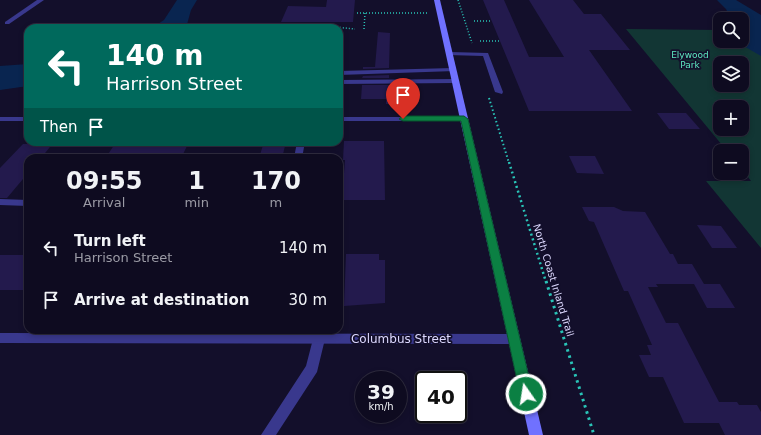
<!DOCTYPE html>
<html lang="en">
<head>
<meta charset="utf-8">
<style>
  :root { --surface:#0e0b20; --page:#1c192d; --text:#f1f3f6; --muted:#9b9ba5; --line:#2e2b3e }
  body { margin:0; font-family:"DejaVu Sans",sans-serif; background:var(--page); color:var(--text); height:100vh; display:flex; flex-direction:column; font-size:15px; white-space:nowrap }
  * { box-sizing:border-box; margin:0 }
  p { font-size:13px; color:var(--muted) }
  .icon { flex:none; width:22px; height:22px; fill:none; stroke:currentColor; stroke-width:2; stroke-linecap:round; stroke-linejoin:round }
  .map { position:relative; flex:1; overflow:hidden }
  .sheet { position:absolute; left:24px; top:154px; width:319px; height:180px; display:flex; flex-direction:column; background:var(--surface); border-radius:12px; box-shadow:0 2px 6px #0003,0 0 0 1px var(--line) }
  .sheet>* { flex:none }
  .guide { position:absolute; left:24px; top:24px; width:319px; height:122px; border-radius:12px; box-shadow:0 2px 6px #0003,0 0 0 1px var(--line); background:#00695c; color:#fff; overflow:hidden }
  .fabs { position:absolute; left:713px; top:12px; display:grid; gap:8px }
  .fabs a { display:grid; place-items:center; width:36px; height:36px; border-radius:8px; background:var(--surface); box-shadow:0 2px 6px #0003,0 0 0 1px var(--line); font-size:20px }
  .speed { position:absolute; left:355px; top:371px; display:flex; gap:8px; font-size:20px; font-weight:700; text-align:center }
  .speed>* { display:grid; place-content:center; width:52px; height:52px; border-radius:50%; background:var(--surface); box-shadow:0 2px 6px #0003,0 0 0 1px var(--line); line-height:1 }
  .speed small { font-size:10px; font-weight:400 }
  .speed .limit { border:2px solid #111; border-radius:6px; background:#fff; color:#111 }
  .pin { position:absolute; display:grid; place-items:center; width:34px; height:34px; color:#fff; margin:-41px -17px; border-radius:50% 50% 50% 0; rotate:-45deg; box-shadow:0 0 4px #0007 }
  .pin .icon { rotate:45deg }
  .me { position:absolute; width:44px; margin:-22px; rotate:347deg; stroke-linejoin:round; filter:drop-shadow(0 0 3px #0008) }
  .turn { display:flex; align-items:center; gap:14px; height:84px; padding:0 16px; font-size:18px }
  .turn .icon { width:52px; height:52px; stroke-width:2.5 }
  .turn b { display:block; font-size:28px; line-height:34px }
  .then { display:flex; align-items:center; height:38px; padding:0 16px; background:#0003; gap:8px; font-size:15px }
  .eta { display:flex; justify-content:space-evenly; align-items:center; height:68px; text-align:center }
  .eta b { font-size:24px; font-weight:700; line-height:28px }
  ul { padding:0; list-style:none }
  li { display:flex; align-items:center; gap:12px; height:52px; padding:0 16px }
  li div { flex:1 }
  li b { display:block; font-size:15px }
  li em { font-style:normal }
  .map>svg:first-child { display:block }
  .green { fill:#123634; fill-rule:evenodd }
  .water { fill:#092550 }
  .building { fill:#231a4d }
  .lines { fill:none; stroke-linecap:round; stroke-linejoin:round }
  .path-far3 { stroke:#29c4b7; stroke-width:1.5; stroke-dasharray:1 2; stroke-linecap:butt }
  .path-far2 { stroke:#29c4b7; stroke-width:2; stroke-dasharray:1.5 2.5; stroke-linecap:butt }
  .path-far1 { stroke:#29c4b7; stroke-width:2.5; stroke-dasharray:2 3; stroke-linecap:butt }
  .path { stroke:#29c4b7; stroke-width:3; stroke-dasharray:2.5 4; stroke-linecap:butt }
  .lane { fill:#39388d; fill-rule:evenodd }
  .street { fill:#39388d; fill-rule:evenodd }
  .secondary { fill:#7071ff; fill-rule:evenodd }
  .route { fill:#0b8043; stroke:#07532c }
  .labels { text-anchor:middle; stroke-width:3.5; stroke-linejoin:round; paint-order:stroke }
  .far-park-label { font-size:9px; fill:#5de8c1; stroke:#130f2b }
  .street-label { font-size:10px; fill:#ddd9ff; stroke:#130f2b }
  .near-street-label { font-size:12px; fill:#ddd9ff; stroke:#130f2b }
</style>
</head>
<body>
<div class="map">
<svg width="761" height="435" viewBox="0 0 761 435">
  <rect width="100%" height="100%" fill="#130f2b"/>
  <!-- green -->
  <path class="green" d="M626 29 720 30V41H742L761 30V248L706 181H751L742 169V151H727ZM720 63H742V85H720ZM720 107H742V129H720Z"/>
  <!-- water -->
  <g class="water">
    <path d="M177 0H197L191 10 186 28H152L164 20Z"/>
    <path d="M717 0H736L761 15V56L735 41H742V19H731L726 9Z"/>
    <path d="M28 64V86L0 90V66Z"/>
  </g>
  <!-- building -->
  <g class="building">
    <path d="M327 0H355L353 22H281L288 6 326 7Z"/>
    <path d="M483 0H504L529 57H564L529 0H573L584 14H601L630 50H589L632 111H529Z"/>
    <path d="M378 32 390 33 389 68 363 69V67H375Z"/>
    <path d="M389 75V78H362L363 76Z"/>
    <path d="M362 85H405L406 104H386V99H361Z"/>
    <path d="M657 113H686L700 129H669Z"/>
    <path d="M344 141H384L385 200H342L345 160H343Z"/>
    <path d="M32 142H54L41 158H28V173L7 198H0V168L23 144H29Z"/>
    <path d="M116 142 176 143 175 144H188L181 158H112L113 156H107Z"/>
    <path d="M264 142H286L282 158H259Z"/>
    <path d="M569 156H595L604 174 577 173Z"/>
    <path d="M582 207H614L623 211 645 212 670 254H673L678 264H692L704 284H656L658 287H648L666 323H678L719 402H737L739 405H757L761 412V435H725L719 423H684L663 377H649L639 355H651L647 345H652L628 291H624L594 222 589 221Z"/>
    <path d="M697 225 721 226 737 248H712Z"/>
    <path d="M346 254H379V260H385V303L344 306Z"/>
    <rect x="0" y="255" width="28" height="35"/>
    <path d="M694 284H720L735 308H707Z"/>
  </g>
  <g class="lines">
    <!-- path-far3 -->
    <g class="path-far3">
      <path d="M458 0 472 43"/>
      <path d="M357 13H428"/>
      <path d="M474 21H491"/>
      <path d="M297 26V24H305L355 29"/>
      <path d="M364 29 365 13"/>
      <path d="M480 41H500"/>
    </g>
    <!-- path-far2 -->
    <path class="path-far2" d="M489 98 509 163"/>
    <!-- path-far1 -->
    <path class="path-far1" d="M509 162 546 282"/>
    <!-- path -->
    <path class="path" d="M546 281 594 435"/>
    <!-- lane -->
    <g class="lane">
      <path d="M450 52 488 53 503 92 502 94 495 92 483 56 448 55V53Z"/>
      <path d="M453 68 456 70 455 71 339 75V71Z"/>
      <path d="M339 80 455 79 459 81 455 83 339 84Z"/>
      <path d="M297 142H305L302 158H294Z"/>
      <path d="M0 199 28 200V206L0 205Z"/>
      <path d="M319 334 323 335 325 339 317 372 276 435H261L306 366 313 339 315 335Z"/>
    </g>
    <!-- street -->
    <g class="street">
      <path d="M37 0H44L9 24H5V22Z"/>
      <rect x="0" y="117" width="28" height="4"/>
      <path d="M339 117H464L468 119 464 121H339Z"/>
      <path d="M0 333 514 334 518 335 520 339 518 343 514 344 0 343Z"/>
    </g>
    <!-- secondary -->
    <path class="secondary" d="M434 0H440L543 435H529Z"/>
  </g>
  <!-- route -->
  <path class="route" d="M464 116 468 119 533 394 531 398 526 400 522 398 520 394 461 121H403L399 119 403 116Z"/>
  <g class="labels">
    <!-- far-park labels -->
    <g class="far-park-label">
      <text x="690" y="58">Elywood<tspan x="690" dy="10">Park</tspan></text>
    </g>
    <!-- street labels -->
    <g class="street-label">
      <text transform="translate(554 280) rotate(73)" y="4">North Coast Inland Trail</text>
    </g>
    <!-- near-street labels -->
    <g class="near-street-label">
      <text x="401" y="343">Columbus Street</text>
    </g>
  </g>
</svg>
<div class="fabs">
<a><svg class="icon" aria-label="search" viewBox="0 0 24 24"><circle cx="10" cy="10" r="6"/><path d="M15 15l6 6"/></svg></a>
<a><svg class="icon" aria-label="layers" viewBox="0 0 24 24"><path d="M12 4l9 5-9 5-9-5zM3 14l9 5 9-5"/></svg></a>
<a>+</a>
<a>−</a>
</div>
<div class="speed"><div>39<small>km/h</small></div><div class="limit">40</div></div>
<div class="pin" style="left:403px;top:119px;background:#d93025"><svg class="icon" aria-label="arrive" viewBox="0 0 24 24"><path d="M6 21V4h12l-3 4 3 4H6"/></svg></div>
<svg class="me" style="left:526px;top:394px" viewBox="-20 -20 40 40"><circle r="17" fill="#0b8043" stroke="#fff" stroke-width="3"/><path d="M0-11L8 9 0 5-8 9z" fill="#fff"/></svg>
<div class="guide">
<div class="turn"><svg class="icon" aria-label="left" viewBox="0 0 24 24"><path d="M17 20v-9H6M10 6l-5 5 5 5"/></svg><div><b>140 m</b>Harrison Street</div></div>
<div class="then">Then<svg class="icon" aria-label="arrive" viewBox="0 0 24 24"><path d="M6 21V4h12l-3 4 3 4H6"/></svg></div>
</div>
<section class="sheet">
<div class="eta">
<div><b>09:55</b><p>Arrival</p></div>
<div><b>1</b><p>min</p></div>
<div><b>170</b><p>m</p></div>
</div>
<ul>
<li><svg class="icon" aria-label="left" viewBox="0 0 24 24"><path d="M17 20v-9H6M10 6l-5 5 5 5"/></svg><div><b>Turn left</b><p>Harrison Street</p></div><em>140 m</em></li>
<li><svg class="icon" aria-label="arrive" viewBox="0 0 24 24"><path d="M6 21V4h12l-3 4 3 4H6"/></svg><div><b>Arrive at destination</b></div><em>30 m</em></li>
</ul>
</section>
</div>
</body>
</html>
